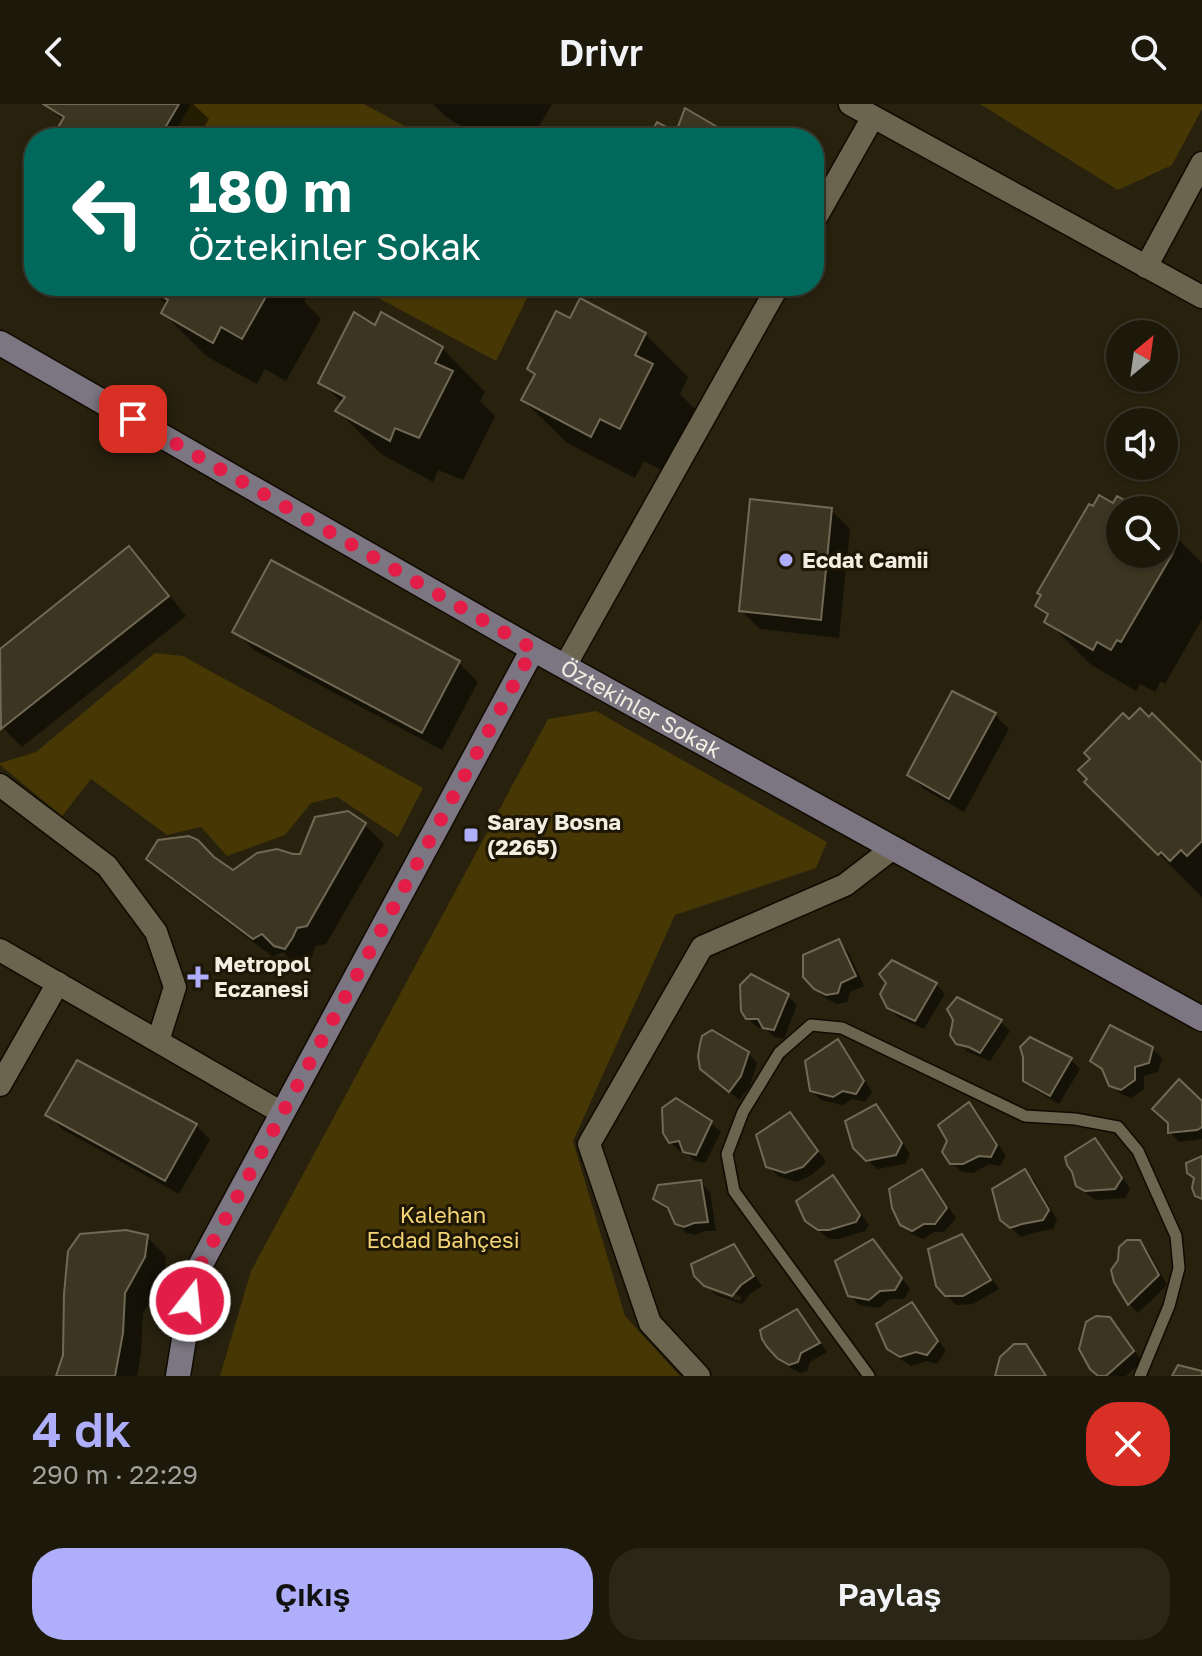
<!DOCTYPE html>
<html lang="tr">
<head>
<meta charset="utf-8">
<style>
  :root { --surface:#1d190a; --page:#2a2618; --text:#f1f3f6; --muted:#a0a09c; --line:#3b382b; --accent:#aeaefb }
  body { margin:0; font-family:"Golos Text",sans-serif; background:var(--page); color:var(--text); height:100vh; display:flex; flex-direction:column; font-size:30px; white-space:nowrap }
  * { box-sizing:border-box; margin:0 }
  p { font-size:26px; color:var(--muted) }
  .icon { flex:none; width:44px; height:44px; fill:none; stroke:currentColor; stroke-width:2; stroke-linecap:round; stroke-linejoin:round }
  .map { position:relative; height:1272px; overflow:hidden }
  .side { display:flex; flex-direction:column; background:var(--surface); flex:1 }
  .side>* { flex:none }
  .banner { position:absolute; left:24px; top:24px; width:800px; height:168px; border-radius:32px; box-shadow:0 2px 6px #0004,0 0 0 2px var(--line); background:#00695c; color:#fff; overflow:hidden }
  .needle { width:52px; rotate:29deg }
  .buttons { position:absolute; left:1106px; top:216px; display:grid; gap:16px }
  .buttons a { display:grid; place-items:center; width:72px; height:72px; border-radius:50%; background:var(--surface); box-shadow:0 2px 6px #0004,0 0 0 2px var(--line); font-size:40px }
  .pin { position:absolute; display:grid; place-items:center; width:68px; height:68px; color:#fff; margin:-34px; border-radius:16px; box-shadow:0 4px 12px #0006 }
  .me { position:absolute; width:88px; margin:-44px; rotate:16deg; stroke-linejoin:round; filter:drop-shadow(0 0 6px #0008) }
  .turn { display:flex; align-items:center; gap:28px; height:168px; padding:0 32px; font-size:36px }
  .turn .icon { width:104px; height:104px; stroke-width:2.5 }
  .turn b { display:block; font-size:56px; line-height:68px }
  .round { display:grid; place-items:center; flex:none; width:84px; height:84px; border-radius:32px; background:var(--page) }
  .summary { display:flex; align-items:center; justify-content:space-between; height:136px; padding:0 32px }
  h1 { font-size:48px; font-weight:600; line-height:60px; color:var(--accent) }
  .button { display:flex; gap:16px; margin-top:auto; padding:16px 32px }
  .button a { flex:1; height:92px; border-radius:32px; background:var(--accent); color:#111; font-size:32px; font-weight:600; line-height:92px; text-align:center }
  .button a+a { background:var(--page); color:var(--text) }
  header { display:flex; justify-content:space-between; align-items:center; height:104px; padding:0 32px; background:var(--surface); font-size:36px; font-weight:600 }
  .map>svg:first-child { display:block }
  .green { fill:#463705 }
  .shadow { fill:#0007 }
  .building { fill:#3c3521; stroke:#716954; stroke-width:2 }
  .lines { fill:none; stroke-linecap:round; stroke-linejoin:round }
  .lane-casing { stroke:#100a00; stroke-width:14 }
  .street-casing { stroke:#100a00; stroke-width:25 }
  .secondary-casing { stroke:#100a00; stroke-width:27 }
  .lane { stroke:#6b644f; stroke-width:11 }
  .street { stroke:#6b644f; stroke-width:22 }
  .secondary { stroke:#7b7681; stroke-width:24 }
  .route { stroke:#e11d48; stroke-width:14; stroke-dasharray:0 25.2 }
  .poi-dot { fill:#aeaefb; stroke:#1e1705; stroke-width:3 }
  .labels { text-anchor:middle; stroke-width:6; stroke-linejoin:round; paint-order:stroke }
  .poi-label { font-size:22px; font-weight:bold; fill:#f2eee2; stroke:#1e1705; text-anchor:start }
  .street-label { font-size:22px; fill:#f2eee2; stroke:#1e1705 }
  .park-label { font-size:22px; fill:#f5d476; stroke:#1e1705 }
</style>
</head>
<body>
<header><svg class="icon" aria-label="back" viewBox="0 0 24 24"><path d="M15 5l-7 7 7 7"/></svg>Drivr<svg class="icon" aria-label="search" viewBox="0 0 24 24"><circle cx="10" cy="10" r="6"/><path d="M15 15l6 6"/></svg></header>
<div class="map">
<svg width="1202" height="1272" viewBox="0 0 1202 1272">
  <rect width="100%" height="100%" fill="#27210e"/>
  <!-- green -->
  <g class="green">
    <path d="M191 0H364L427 34H172Z"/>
    <path d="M980 0H1202V5L1172 61 1118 86Z"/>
    <path d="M356 182H533L496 257Z"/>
    <path d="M155 549 183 552 423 684 398 733 337 693 311 699 285 731 227 752 201 723 167 731 91 675 62 712 0 661V659L36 648Z"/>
    <path d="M596 607 827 738 816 764 675 811 573 1037 625 1212 680 1272H220L251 1167 548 615Z"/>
  </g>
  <!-- shadow -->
  <g class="shadow">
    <path d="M46 0H193L209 15 202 26 210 34H54L64 18Z"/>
    <path d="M433 0H552L532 34H527L511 25 506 34H482L446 13Z"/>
    <path d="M147 182H301L308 190 304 197 321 215 286 277 265 265 257 280 206 252 163 209 167 202Z"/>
    <path d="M571 217 645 230 688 273 680 290 695 305 663 367 644 357 635 374 567 339 523 296 536 271 529 265Z"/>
    <path d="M376 224 442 244 485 288 480 297 495 312 463 376 438 366 433 378 381 350 338 307 343 300 321 278Z"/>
    <path d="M1114 402 1138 406H1120V450H1164V421L1202 459V515L1165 580 1161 577 1155 588 1140 580 1136 587 1090 560 1047 517 1049 513 1037 502Z"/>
    <path d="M831 406 850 425 839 534 760 525 741 506Z"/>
    <path d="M129 445 148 464 186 512 22 643 0 621V547Z"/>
    <path d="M271 459 459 559 478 578 442 646 254 546 235 527Z"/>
    <path d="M953 589 995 611 1009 625 964 708 924 685 909 671Z"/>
    <path d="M1202 661V793L1087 678Z"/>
    <path d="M348 709 365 721 384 740 326 840 315 842 312 853 304 863 295 861 283 848 273 853 168 774 149 755 216 757 233 769 302 752Z"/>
    <path d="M838 838 848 847 864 882 850 888 847 898 837 900 825 894 815 884Z"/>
    <path d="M936 880 945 890 924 925 898 913 888 903Z"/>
    <path d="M788 892 797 901 784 935 774 933 765 924H758L748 914Z"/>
    <path d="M1001 918 1010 927 990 957 968 948 963 944 978 948Z"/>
    <path d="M838 937 847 947 872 988 865 998 853 995 843 1001 821 996 811 986Z"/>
    <path d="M1152 945 1162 954 1158 968 1144 972V985L1131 994 1121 990 1111 980 1105 968 1092 957Z"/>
    <path d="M748 949 757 959 750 982 739 996 712 974Z"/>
    <path d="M1071 956 1080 965 1059 1000 1035 986 1025 976Z"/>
    <path d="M676 996 711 1019 721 1028 705 1059 695 1057 685 1047 680 1048 671 1038Z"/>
    <path d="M1202 1000V1035L1179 1038 1170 1028Z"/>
    <path d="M968 1001 978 1010 1006 1052 1000 1062 989 1060 973 1069 962 1068 952 1059Z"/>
    <path d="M876 1003 885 1012 910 1050 905 1060 877 1065 855 1043Z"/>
    <path d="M790 1010 799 1020 826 1058 812 1071 796 1078 778 1072 768 1062Z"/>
    <path d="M48 1011 196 1021 210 1036 179 1090 62 1025Z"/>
    <path d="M1094 1037 1104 1046 1130 1085 1125 1094 1096 1096 1088 1091 1078 1081Z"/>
    <path d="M1025 1067 1034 1076 1057 1116 1053 1125 1032 1129 1021 1133 1001 1115Z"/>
    <path d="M921 1068 931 1077 956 1114 944 1128H934L923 1135 912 1130 901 1120Z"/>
    <path d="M833 1073 842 1083 869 1121 865 1127 839 1135H829L806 1116Z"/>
    <path d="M700 1078 710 1088 716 1127H705L695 1131 686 1129 676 1119 672 1109 664 1104 655 1095Z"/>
    <path d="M147 1133 166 1152 164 1173 143 1209 141 1249 137 1272H58Z"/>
    <path d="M961 1133 971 1142 999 1185 973 1200 956 1201 946 1191Z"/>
    <path d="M873 1138 882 1147 910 1185 904 1195H890L879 1204 859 1201 850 1191Z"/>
    <path d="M1140 1138 1149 1148 1167 1181 1138 1209 1129 1200 1116 1177Z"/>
    <path d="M734 1142 743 1152 762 1182 750 1190 742 1200 716 1191 711 1187 740 1197 742 1193 705 1180Z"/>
    <path d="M912 1201 921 1210 946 1247 937 1260 927 1257 911 1262 899 1254 888 1243Z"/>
    <path d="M797 1207 806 1217 827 1248 810 1258 807 1267 800 1269 789 1263 769 1242Z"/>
    <path d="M1109 1215 1119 1225 1142 1257 1126 1272H1100Z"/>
  </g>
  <!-- building -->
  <g class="building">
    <path d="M43 0H179L159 34H52L64 13Z"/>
    <path d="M685 4 736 34H648L657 18 676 28Z"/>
    <path d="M144 182H272L242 235 221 223 213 239 161 209 168 196Z"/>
    <path d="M580 194 646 229 635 251 653 260 620 325 600 315 591 333 521 296 535 270 527 265 556 207 570 214Z"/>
    <path d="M354 208 375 221 381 208 443 243 435 259 453 267 419 334 395 324 390 337 335 307 345 293 318 279Z"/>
    <path d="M1099 391 1113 399 1117 392 1142 406H1120V450H1164V429L1175 435 1169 446 1173 449 1121 538 1117 536 1111 546 1097 538 1093 546 1044 518 1048 510 1035 502 1041 491 1037 489 1089 400 1093 402Z"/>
    <path d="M750 395 832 404 821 516 739 507Z"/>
    <path d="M129 442 169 492 1 625 0 545Z"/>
    <path d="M271 456 460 557 422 629 232 528Z"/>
    <path d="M952 587 996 609 949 695 907 671Z"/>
    <path d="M1140 604 1149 613 1152 609 1202 659V737L1187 752 1181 746 1170 757 1161 748 1158 751 1084 678 1087 675 1078 666 1090 655 1084 649 1123 609 1129 615Z"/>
    <path d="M348 707 366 719 307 822 297 824 293 833 285 845 274 842 262 830 253 835 146 755 158 736 189 732 198 736 214 753 233 766 257 749 277 745 293 750H300L315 713Z"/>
    <path d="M839 835 856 872 841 879 838 889 826 891 814 885 803 873V851Z"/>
    <path d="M892 856 937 879 915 917 887 904 880 890 886 879 879 870Z"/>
    <path d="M751 870 789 890 774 926 763 924 758 915H746L741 907 740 881Z"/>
    <path d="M957 893 1002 916 980 949 969 943 956 940 950 931 953 916 947 905Z"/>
    <path d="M1110 921 1153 943 1149 959 1135 963V976L1121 986 1109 982 1102 965 1090 957Z"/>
    <path d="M712 926 749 948 741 972 729 988 700 965 698 952 700 940 702 932Z"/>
    <path d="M1030 933 1072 954 1050 992 1023 977V953L1020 943Z"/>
    <path d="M838 935 864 977 856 990 843 987 833 993 810 987 805 957Z"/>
    <path d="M77 956 197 1020 165 1077 45 1011Z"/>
    <path d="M1179 975 1202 997V1023L1197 1026 1168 1029V1019L1152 1005Z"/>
    <path d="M676 994 712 1017 696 1051 683 1048 679 1037 669 1039 663 1029 662 1004Z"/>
    <path d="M969 998 997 1041 991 1053 979 1052 963 1060H950L942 1048 947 1037 938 1021Z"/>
    <path d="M876 1000 902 1039 896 1051 866 1057 853 1044 845 1017Z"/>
    <path d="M790 1008 818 1047 803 1063 785 1069 766 1063 756 1031Z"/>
    <path d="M1095 1034 1122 1074 1115 1085 1085 1087 1076 1082 1072 1068 1067 1061 1065 1053Z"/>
    <path d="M1202 1052V1095L1195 1092 1192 1084 1194 1074 1187 1069 1186 1059Z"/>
    <path d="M922 1065 947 1104 935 1120H924L912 1127 900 1121 892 1104 889 1085Z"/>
    <path d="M1025 1065 1049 1106 1043 1116 1022 1120 1010 1124 1000 1116 992 1085Z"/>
    <path d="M833 1071 860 1111 856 1118 829 1126H818L805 1117 796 1097Z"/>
    <path d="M701 1076 708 1118 694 1119 684 1123 675 1120 668 1104 653 1095 658 1081Z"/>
    <path d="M126 1126 148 1131 145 1153 125 1189 123 1229 115 1272H56L63 1251 64 1190 68 1147 80 1130Z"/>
    <path d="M962 1130 991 1176 963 1192H945L936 1182 928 1145Z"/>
    <path d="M873 1135 902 1174 895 1186 880 1187 869 1196 848 1192 835 1157Z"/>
    <path d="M1127 1136H1140L1159 1171 1128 1201 1114 1178 1111 1166 1118 1156 1119 1143Z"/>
    <path d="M734 1140 754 1172 741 1181 732 1192 704 1182 694 1172 691 1160Z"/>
    <path d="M912 1198 938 1237 927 1251 916 1248 900 1253 887 1245 876 1220Z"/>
    <path d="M797 1205 820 1239 801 1249 798 1258 789 1261 777 1254 767 1243 762 1235 760 1226Z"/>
    <path d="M1096 1212 1110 1213 1134 1247 1106 1272H1098L1090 1265 1079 1245 1086 1218Z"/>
    <path d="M1014 1240H1026L1046 1272H995L1000 1253Z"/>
    <path d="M1178 1261 1202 1267V1272H1172Z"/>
  </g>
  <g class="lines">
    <!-- lane casing -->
    <g class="lane-casing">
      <path id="lane" d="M869 1272 734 1087 727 1050 743 1008 779 949 811 921 842 924 1025 1012 1075 1015 1118 1023 1138 1047 1176 1132 1179 1164 1169 1202 1140 1272"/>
    </g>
    <!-- street casing -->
    <g class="street-casing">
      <g id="street">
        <path d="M850 0 1202 193"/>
        <path d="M814 117 873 13"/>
        <path d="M1146 163 1202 59"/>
        <path d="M565 562 778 182"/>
        <path d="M0 681 107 762 156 828 175 883 158 937"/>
        <path d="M0 846 282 1009"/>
        <path d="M0 981 58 879"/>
        <path d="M699 1272 650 1219 589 1040 702 843 845 781 893 744"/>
      </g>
    </g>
    <!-- secondary casing -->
    <g class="secondary-casing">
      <g id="secondary">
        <path id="s1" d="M0 239 533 545 1202 915"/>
        <path d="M178 1272 194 1173 533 545"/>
      </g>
    </g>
    <!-- lane -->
    <use href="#lane" class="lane"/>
    <!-- street -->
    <use href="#street" class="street"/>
    <!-- secondary -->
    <use href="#secondary" class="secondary"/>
  </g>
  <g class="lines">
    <!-- route -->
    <path class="route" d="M133 315 533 545 194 1173 190 1197"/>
  </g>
  <!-- markers -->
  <g class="poi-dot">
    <circle cx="786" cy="456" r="8"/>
    <rect x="463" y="723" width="16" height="16" rx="4"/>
    <path d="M194 861h8v8h8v8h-8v8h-8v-8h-8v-8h8z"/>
  </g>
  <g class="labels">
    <!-- poi labels -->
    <g class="poi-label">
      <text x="802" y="464">Ecdat Camii</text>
      <text x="487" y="726">Saray Bosna<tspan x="487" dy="25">(2265)</tspan></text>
      <text x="214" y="868">Metropol<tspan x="214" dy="25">Eczanesi</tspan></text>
    </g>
    <!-- street labels -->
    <g class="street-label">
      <text dy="8" stroke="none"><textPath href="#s1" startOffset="738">Öztekinler Sokak</textPath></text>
    </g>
    <!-- park labels -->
    <g class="park-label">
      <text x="443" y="1119">Kalehan<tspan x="443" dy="25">Ecdad Bahçesi</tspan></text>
    </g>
  </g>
</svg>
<div class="buttons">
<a><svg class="needle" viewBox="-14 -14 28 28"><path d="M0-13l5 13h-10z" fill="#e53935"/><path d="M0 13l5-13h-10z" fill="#a0a09c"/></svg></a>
<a><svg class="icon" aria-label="sound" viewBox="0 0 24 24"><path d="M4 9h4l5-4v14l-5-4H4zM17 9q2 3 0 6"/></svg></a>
<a><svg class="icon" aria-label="search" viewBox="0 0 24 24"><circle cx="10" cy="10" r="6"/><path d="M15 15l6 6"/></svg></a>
</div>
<div class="pin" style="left:133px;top:315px;background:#d93025"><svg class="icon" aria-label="arrive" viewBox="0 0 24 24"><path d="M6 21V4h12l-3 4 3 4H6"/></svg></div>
<svg class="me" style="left:190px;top:1197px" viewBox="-20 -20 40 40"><circle r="17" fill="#e11d48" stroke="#fff" stroke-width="3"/><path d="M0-11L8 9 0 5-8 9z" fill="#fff"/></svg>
<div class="banner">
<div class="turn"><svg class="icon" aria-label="left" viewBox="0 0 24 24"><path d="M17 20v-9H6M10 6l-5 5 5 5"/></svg><div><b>180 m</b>Öztekinler Sokak</div></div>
</div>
</div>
<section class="side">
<div class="summary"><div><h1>4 dk</h1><p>290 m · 22:29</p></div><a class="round" style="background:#d93025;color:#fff"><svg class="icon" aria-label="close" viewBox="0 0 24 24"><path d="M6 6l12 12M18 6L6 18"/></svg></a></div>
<div class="button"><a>Çıkış</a><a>Paylaş</a></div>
</section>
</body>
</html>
